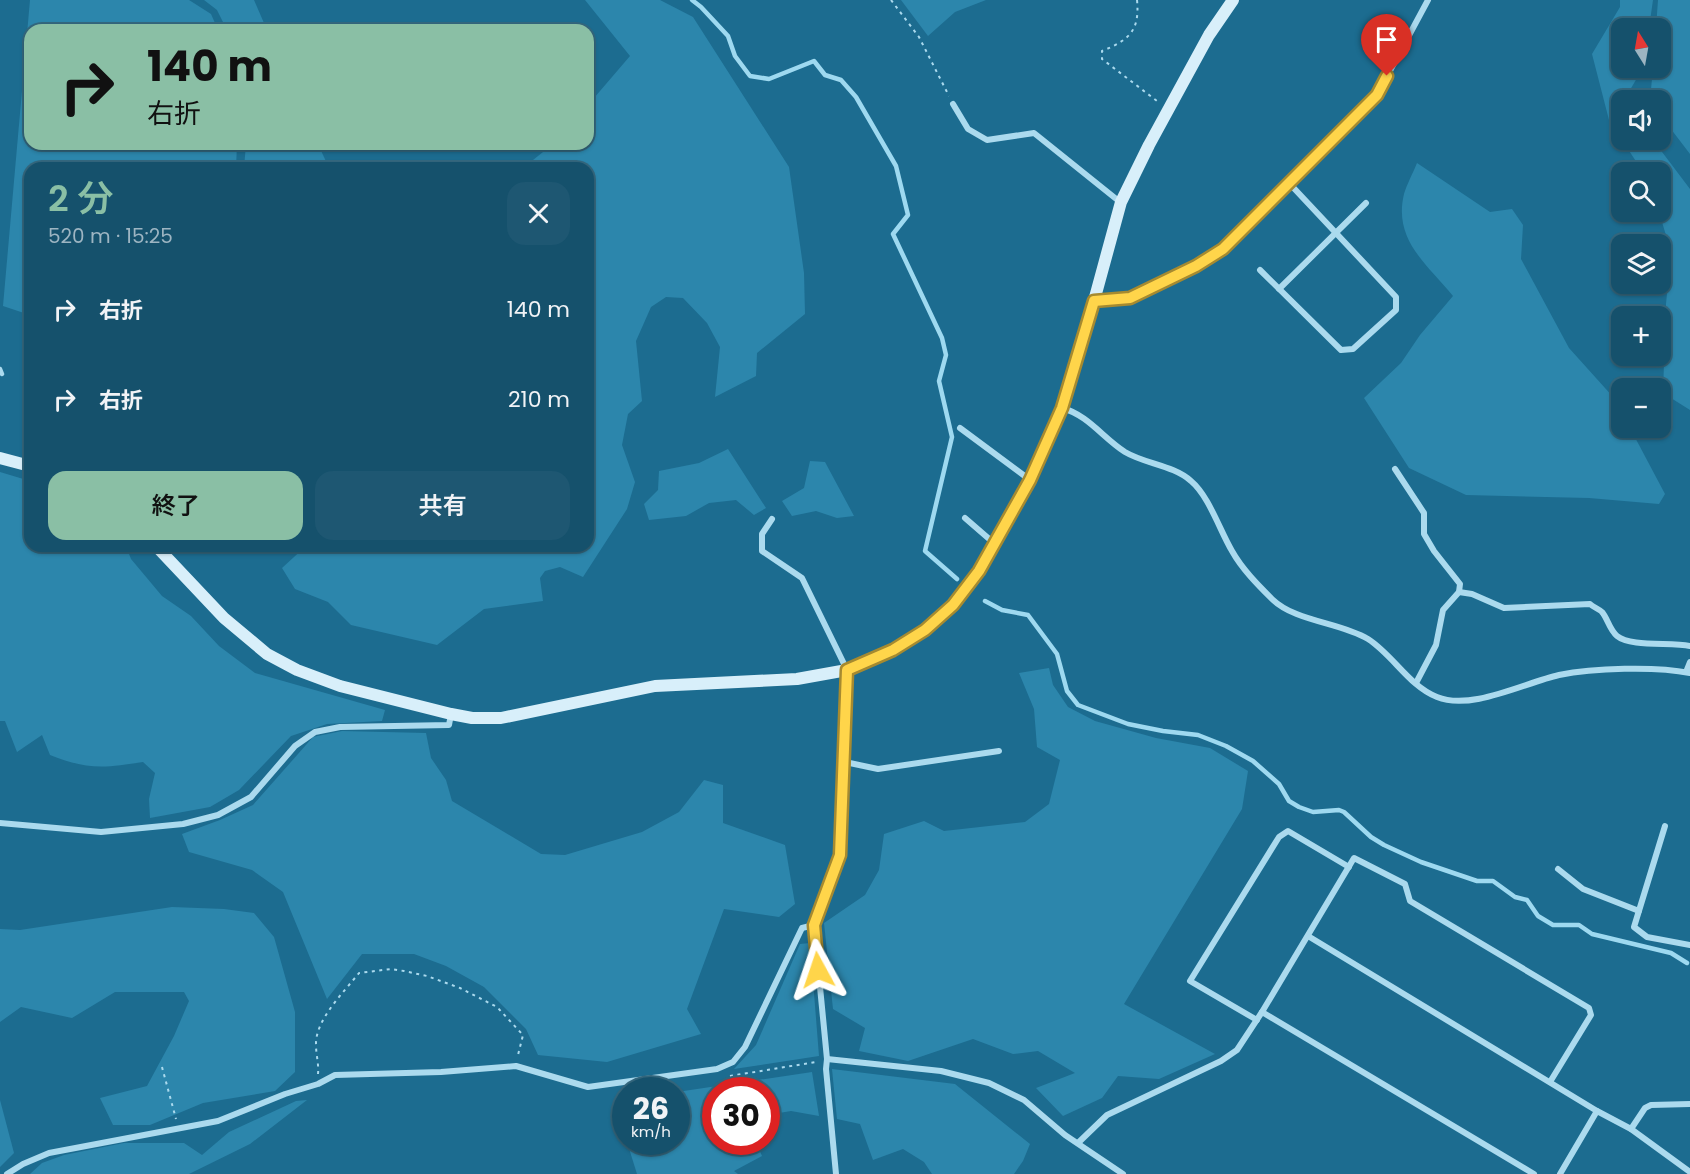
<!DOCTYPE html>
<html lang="ja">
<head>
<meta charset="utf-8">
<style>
  :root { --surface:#15516c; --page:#1e5772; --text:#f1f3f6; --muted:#9db5c2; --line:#34687f; --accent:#8abfa5 }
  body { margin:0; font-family:Poppins,"Noto Sans JP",sans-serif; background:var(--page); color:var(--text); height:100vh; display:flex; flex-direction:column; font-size:22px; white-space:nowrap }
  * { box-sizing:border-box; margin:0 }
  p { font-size:20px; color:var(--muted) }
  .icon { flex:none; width:33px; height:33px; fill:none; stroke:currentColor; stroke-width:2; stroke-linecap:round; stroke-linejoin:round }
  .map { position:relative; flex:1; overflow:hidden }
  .side { position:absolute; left:24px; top:162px; width:570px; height:390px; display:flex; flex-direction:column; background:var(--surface); border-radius:18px; box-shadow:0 2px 4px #0004,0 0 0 2px var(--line) }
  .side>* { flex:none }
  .hud { position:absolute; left:24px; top:24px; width:570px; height:126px; border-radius:18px; box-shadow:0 2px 4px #0004,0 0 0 2px var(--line); background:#8abfa5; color:#111; overflow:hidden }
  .needle { width:39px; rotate:349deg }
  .tools { position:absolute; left:1611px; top:18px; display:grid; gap:12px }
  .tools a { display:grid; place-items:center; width:60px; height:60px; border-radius:12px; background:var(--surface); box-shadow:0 2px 4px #0004,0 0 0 2px var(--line); font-size:30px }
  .speed { position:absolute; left:612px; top:1077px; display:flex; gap:12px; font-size:30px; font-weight:700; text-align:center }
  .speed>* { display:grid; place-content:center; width:78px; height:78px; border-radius:50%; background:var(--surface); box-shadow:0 2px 4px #0004,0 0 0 2px var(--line); line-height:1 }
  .speed small { font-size:15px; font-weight:400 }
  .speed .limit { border:9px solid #d22; background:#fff; color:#111 }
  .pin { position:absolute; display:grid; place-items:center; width:51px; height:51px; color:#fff; margin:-62px -26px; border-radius:50% 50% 50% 0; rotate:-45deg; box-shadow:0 0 6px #0007 }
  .pin .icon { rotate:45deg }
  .me { position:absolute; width:66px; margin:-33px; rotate:355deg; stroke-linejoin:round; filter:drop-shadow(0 0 4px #0008) }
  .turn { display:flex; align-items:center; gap:21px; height:126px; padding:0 24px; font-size:27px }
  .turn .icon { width:78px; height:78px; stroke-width:2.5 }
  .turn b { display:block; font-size:42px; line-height:51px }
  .round { display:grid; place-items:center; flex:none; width:63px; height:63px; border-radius:18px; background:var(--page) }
  .overview { display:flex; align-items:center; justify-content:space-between; height:102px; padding:0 24px }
  h1 { font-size:36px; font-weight:600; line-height:45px; color:var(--accent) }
  .button { display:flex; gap:12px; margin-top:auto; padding:12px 24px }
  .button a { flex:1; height:69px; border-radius:18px; background:var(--accent); color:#111; font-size:24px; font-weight:600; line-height:69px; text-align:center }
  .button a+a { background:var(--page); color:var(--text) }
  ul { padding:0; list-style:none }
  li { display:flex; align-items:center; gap:18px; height:90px; padding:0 24px }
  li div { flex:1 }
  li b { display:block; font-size:22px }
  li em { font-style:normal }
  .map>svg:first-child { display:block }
  .green { fill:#2c86ac }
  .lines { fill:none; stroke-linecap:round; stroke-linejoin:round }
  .stream { stroke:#9ed9f0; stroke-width:4.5 }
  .path { stroke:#abdaee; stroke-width:2; stroke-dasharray:3 4.5; stroke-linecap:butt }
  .lane { stroke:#abdaee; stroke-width:4.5 }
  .street { stroke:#abdaee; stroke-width:6 }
  .secondary { stroke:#d8effa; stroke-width:12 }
  .route-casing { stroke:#a68a30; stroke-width:15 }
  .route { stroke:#ffd54a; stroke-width:10 }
</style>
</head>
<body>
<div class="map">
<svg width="1690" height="1174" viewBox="0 0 1690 1174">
  <rect width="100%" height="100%" fill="#1c6c90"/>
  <!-- green -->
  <g class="green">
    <path d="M30 0H189L211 14 218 30H30V144H237L236 168H30V315L3 306Z"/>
    <path d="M204 0H254L267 30H227L217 10Z"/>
    <path d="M585 0H660L693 17 789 167 804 273 805 314 757 353 756 376 715 397 720 347 707 323 683 298 666 297 651 307 636 341 642 401 628 414 622 445 635 482 627 509 583 577 560 567 545 571 540 578 543 601 484 609 437 645 351 625 328 602 295 589 282 568 306 546H588V168H523L553 144H588V105L630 56Z"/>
    <path d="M901 0H986L955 12 928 36Z"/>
    <path d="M1620 0H1653L1649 28H1622V68H1643L1624 100H1622L1621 139 1609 120 1592 54 1620 7Z"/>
    <path d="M1658 0H1690V154L1661 116 1660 100H1650L1653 68H1660V28H1656Z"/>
    <path d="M1622 140H1653L1690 189V410L1663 393 1666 304 1671 252 1659 212H1660V172H1643Z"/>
    <path d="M246 144H318L329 168H244Z"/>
    <path d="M1417 163 1490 212 1512 209 1523 225 1521 259 1569 348 1614 398 1621 412 1622 428H1630L1665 494 1659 504 1589 498 1466 495 1409 468 1364 398 1401 363 1420 335 1453 296C1427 264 1393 240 1404 194 1407 184 1413 173 1417 163Z"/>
    <path d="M728 449 766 508 754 515 736 500 709 503 686 516 649 520 644 504 658 490 659 471 699 463Z"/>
    <path d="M810 461 825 462 854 516 837 518 816 511 792 516 782 501 804 488Z"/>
    <path d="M0 472 30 481V546H126L131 559 162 596 191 616 219 646 255 673 385 710 382 721 327 724 291 736 239 790 210 807 150 818 149 799 155 773 143 762C104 768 88 770 50 755L42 735 17 752 5 721H0Z"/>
    <path d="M1049 668 1053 685 1068 707 1095 721 1156 738 1210 748 1248 771 1242 809 1124 1004 1215 1054 1159 1079 1118 1076 1102 1098 1063 1116 1036 1088 1075 1073 1038 1051 1013 1054 973 1039 908 1061 859 1051 865 1028 833 1009 824 923 865 895 879 870 884 834 924 821 944 831 1025 822 1049 804 1060 760 1037 747 1034 709 1019 673Z"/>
    <path d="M342 731 426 733 431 758 446 780 452 801 541 854 565 855 642 832 679 812 704 780 723 785V823L785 845 795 904 779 917 724 909 687 1009 701 1034 607 1062 538 1055 526 1029 484 987 446 966 414 954H362L327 999 283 892 252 870 189 852 182 834 220 820 253 805 313 737Z"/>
    <path d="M172 907 224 909 254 913 274 937 295 1012V1072L275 1091 203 1103 150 1125H113L100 1098 147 1086 174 1036 189 1001 184 992H115L72 1018 21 1007 0 1022V929L20 930Z"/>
    <path d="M810 943 819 1056 734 1069 756 1045 800 944Z"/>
    <path d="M832 1069 955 1084 1030 1144 1023 1161 1014 1174H932L924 1162 903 1149 873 1160 860 1124 837 1119Z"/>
    <path d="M812 1072 819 1116 791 1111 767 1115 766 1090H716V1142H756L762 1156 734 1171 738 1174H637L627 1142H676L677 1092Z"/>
    <path d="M0 1100 14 1153 0 1167Z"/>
    <path d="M307 1100 250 1144 189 1174H30L42 1163 64 1155 124 1143H184L202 1155 229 1132 296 1101Z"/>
  </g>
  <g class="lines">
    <!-- stream -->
    <g class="stream">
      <path d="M692 0 701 7 728 36 735 56 750 76 769 79 814 61 825 75 841 80 856 97 896 166 908 215 893 234 942 338 946 355 939 381 952 437 925 551 957 579"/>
      <path d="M985 601 1002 610 1028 615 1057 654 1067 691 1078 705 1128 724 1163 731 1198 735 1226 746 1253 761 1279 784 1289 801 1299 807 1313 812 1339 810 1344 812 1371 837 1384 845 1421 862 1477 881H1493L1515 897 1527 900 1538 916 1553 925H1579L1592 934 1671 953 1687 963"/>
    </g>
    <!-- path -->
    <g class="path">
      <path d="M891 0 919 37 949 96"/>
      <path d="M1137 0C1140 31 1129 40 1102 51V59L1157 101"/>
      <path d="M162 1067 176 1119"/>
      <path d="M318 1074C319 1064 316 1055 316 1045 315 1020 344 992 359 973L391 969 404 971 427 976 460 988 497 1007 523 1035 518 1055"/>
      <path d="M730 1076 816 1062"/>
    </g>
    <!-- lane -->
    <path class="lane" d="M0 369 2 374"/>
    <!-- street -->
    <g class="street">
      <path d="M953 104 968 129 987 140 1034 133 1120 202"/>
      <path d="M1260 270 1341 350 1353 349 1396 310V297L1289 183"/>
      <path d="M1279 289 1366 203"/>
      <path d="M1094 301 1129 298 1196 266 1223 249 1377 95 1428 0"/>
      <path d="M1062 408C1088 415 1103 438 1125 452 1145 464 1173 465 1191 481 1209 496 1220 531 1232 551 1242 569 1258 585 1272 599 1296 622 1339 622 1368 639 1393 655 1409 686 1437 697 1471 711 1524 683 1559 675 1593 668 1656 666 1690 673"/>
      <path d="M960 428 1030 480"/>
      <path d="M1395 469 1424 513V534L1434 551 1460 584 1459 592 1443 610 1436 645 1416 683"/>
      <path d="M965 518 995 544"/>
      <path d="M772 519 762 534V551L802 578 847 670 840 855 814 925 827 1059 826 1069 836 1174"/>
      <path d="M1459 592 1472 594 1504 608 1590 604C1593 607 1599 609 1602 612 1608 619 1609 629 1617 636 1630 647 1671 642 1690 646"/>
      <path d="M1686 672 1690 662"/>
      <path d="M845 762 878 769 999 751"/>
      <path d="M0 823 101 832 183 824 218 815 251 797 295 746 315 732 340 727 449 725 451 714"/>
      <path d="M1665 826 1634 927 1647 937 1690 945"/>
      <path d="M1558 869 1583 889 1639 911"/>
      <path d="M1308 936 1597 1111 1631 1129 1690 1172"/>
      <path d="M1262 1012 1534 1174"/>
      <path d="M1257 1020 1190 981 1279 837 1288 831 1349 867"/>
      <path d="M827 1059 941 1071 989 1083 1024 1100 1065 1135 1123 1174"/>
      <path d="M1631 1129 1645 1108 1651 1105 1690 1104"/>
      <path d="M1079 1142 1107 1115 1221 1061 1237 1050 1262 1012 1354 858 1405 884 1410 901 1589 1008 1591 1015 1550 1082"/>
      <path d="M7 1174 23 1164 49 1153 218 1121 285 1094 318 1084 335 1075 441 1072 516 1066 588 1087 717 1069 733 1062 745 1047 802 928 814 925"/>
      <path d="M1560 1174 1597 1111"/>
    </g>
    <!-- secondary -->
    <g class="secondary">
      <path d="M0 458 30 466"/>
      <path d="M156 546 224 618 267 654 297 670 340 686 451 714 472 718H501L655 686 797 679 847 670 893 650 925 630 953 605 979 571 1030 480 1062 408 1094 301 1121 202 1149 145 1209 35 1233 0"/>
    </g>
  </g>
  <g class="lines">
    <!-- route casing -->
    <g class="route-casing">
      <path id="route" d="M818 970 814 925 840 855 847 670 893 650 925 630 953 605 979 571 1030 480 1062 408 1094 301 1130 298 1196 266 1223 249 1377 95 1387 76"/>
    </g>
    <!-- route -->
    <use href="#route" class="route"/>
  </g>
</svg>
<div class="tools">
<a><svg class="needle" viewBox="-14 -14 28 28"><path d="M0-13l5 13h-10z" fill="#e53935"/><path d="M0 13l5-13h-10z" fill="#9db5c2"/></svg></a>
<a><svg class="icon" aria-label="sound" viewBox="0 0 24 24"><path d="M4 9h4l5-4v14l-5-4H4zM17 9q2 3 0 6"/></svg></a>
<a><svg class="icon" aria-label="search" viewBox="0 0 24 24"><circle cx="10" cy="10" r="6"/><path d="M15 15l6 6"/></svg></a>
<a><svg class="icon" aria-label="layers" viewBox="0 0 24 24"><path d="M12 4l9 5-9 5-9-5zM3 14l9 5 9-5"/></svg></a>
<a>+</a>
<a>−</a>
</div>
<div class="speed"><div>26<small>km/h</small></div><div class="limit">30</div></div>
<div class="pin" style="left:1387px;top:76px;background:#d93025"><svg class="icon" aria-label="arrive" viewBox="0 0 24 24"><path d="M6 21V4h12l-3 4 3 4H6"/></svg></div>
<svg class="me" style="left:818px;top:970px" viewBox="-20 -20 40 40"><path d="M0-17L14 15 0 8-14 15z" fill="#ffd54a" stroke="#fff" stroke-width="4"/></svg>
<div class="hud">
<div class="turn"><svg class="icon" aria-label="right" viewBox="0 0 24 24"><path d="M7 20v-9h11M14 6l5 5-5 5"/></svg><div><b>140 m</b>右折</div></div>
</div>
<section class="side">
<div class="overview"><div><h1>2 分</h1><p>520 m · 15:25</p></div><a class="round"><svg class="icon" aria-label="close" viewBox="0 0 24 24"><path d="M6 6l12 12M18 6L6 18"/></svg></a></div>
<ul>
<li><svg class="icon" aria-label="right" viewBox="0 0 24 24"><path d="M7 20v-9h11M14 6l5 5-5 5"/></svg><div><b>右折</b></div><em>140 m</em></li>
<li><svg class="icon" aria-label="right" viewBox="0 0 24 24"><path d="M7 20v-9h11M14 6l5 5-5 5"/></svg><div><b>右折</b></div><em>210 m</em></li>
</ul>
<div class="button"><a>終了</a><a>共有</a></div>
</section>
</div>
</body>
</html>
